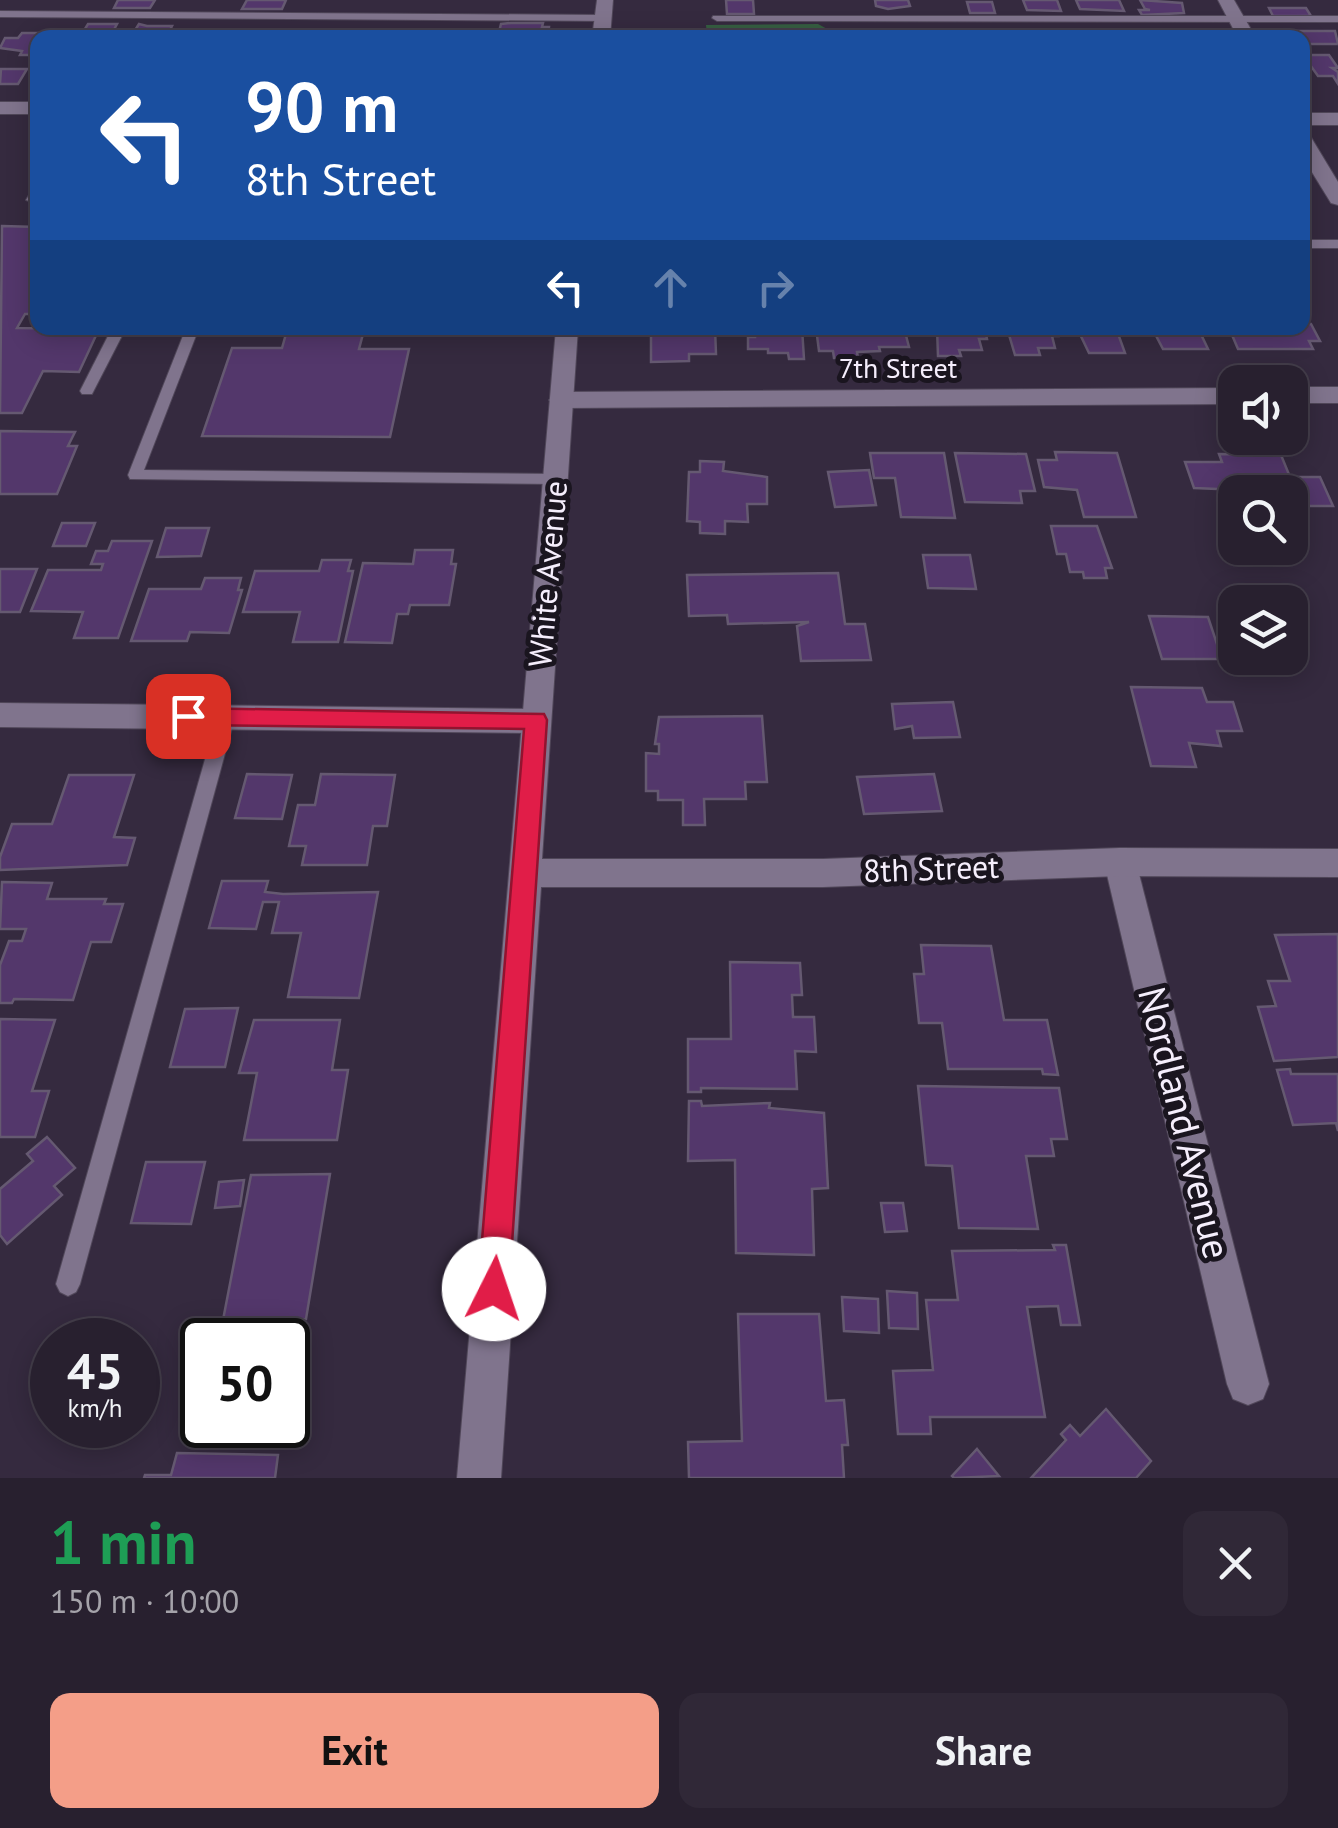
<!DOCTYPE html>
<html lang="en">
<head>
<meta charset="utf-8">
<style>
  :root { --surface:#28202f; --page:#302837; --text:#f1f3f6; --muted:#a5a3aa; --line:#443e4b; --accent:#f49e88 }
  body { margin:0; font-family:"PT Sans",sans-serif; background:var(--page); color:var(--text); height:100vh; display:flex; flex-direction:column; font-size:38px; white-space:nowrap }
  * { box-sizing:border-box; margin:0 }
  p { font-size:32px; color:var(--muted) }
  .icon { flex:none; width:55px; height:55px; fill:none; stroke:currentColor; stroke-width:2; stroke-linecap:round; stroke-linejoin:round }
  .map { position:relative; height:1478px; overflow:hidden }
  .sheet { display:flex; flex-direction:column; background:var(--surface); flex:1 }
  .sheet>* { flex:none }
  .banner { position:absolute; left:30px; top:30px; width:1280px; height:305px; border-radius:20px; box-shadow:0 5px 25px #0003,0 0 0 2px var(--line); background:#1a4fa0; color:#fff; overflow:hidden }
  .controls { position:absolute; left:1218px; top:365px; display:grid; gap:20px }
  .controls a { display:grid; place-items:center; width:90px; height:90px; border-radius:20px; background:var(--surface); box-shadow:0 5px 25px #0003,0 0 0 2px var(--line); font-size:50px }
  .speed { position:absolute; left:30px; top:1318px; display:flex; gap:20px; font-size:50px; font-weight:700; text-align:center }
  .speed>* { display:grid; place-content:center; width:130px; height:130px; border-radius:50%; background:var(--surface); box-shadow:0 5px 25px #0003,0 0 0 2px var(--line); line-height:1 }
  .speed small { font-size:25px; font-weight:400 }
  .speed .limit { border:5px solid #111; border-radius:15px; background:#fff; color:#111 }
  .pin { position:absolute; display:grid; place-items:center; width:85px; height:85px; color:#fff; margin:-42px; border-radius:20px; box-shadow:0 5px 15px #0006 }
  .me { position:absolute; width:110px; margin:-55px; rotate:4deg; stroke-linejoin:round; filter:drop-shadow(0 0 8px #0008) }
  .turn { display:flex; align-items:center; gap:35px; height:210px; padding:0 50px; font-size:45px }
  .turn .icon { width:130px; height:130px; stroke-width:2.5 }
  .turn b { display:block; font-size:70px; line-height:85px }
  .lanes { display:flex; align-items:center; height:95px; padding:0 50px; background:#0003; justify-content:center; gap:50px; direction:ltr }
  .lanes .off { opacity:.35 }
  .round { display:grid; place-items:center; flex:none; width:105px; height:105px; border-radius:20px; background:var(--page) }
  .summary { display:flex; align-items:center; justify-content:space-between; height:170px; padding:0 50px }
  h1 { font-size:60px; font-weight:700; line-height:75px; color:#1e9e55 }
  .action { display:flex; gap:20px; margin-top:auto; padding:20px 50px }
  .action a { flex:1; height:115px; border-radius:20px; background:var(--accent); color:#111; font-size:40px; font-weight:700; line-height:115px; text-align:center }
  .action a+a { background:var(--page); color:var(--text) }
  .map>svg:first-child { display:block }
  .green { fill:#365e42 }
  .building { fill:#53376b; stroke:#655971; stroke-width:2.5 }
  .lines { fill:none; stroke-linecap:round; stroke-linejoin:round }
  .lane-casing { stroke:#504759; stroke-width:2 }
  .street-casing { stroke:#504759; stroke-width:2 }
  .secondary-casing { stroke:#504759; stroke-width:2 }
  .lane { fill:#80748d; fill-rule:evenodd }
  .street { fill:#80748d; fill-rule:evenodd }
  .secondary { fill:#80748d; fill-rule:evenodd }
  .route { fill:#e11d48; stroke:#92132f; stroke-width:2.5 }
  .labels { text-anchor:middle; stroke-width:10; stroke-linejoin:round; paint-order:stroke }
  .far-street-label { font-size:28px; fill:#f5eefc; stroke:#1a151f }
  .street-label { font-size:32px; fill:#f5eefc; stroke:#1a151f }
  .near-street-label { font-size:38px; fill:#f5eefc; stroke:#1a151f }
</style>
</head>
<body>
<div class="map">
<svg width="1338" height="1478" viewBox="0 0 1338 1478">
  <rect width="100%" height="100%" fill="#352a3f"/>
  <!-- green -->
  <path class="green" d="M818 24 842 37H707L706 25Z"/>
  <!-- building -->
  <g class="building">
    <path d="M118 0H155L150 8H114Z"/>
    <path d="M247 0H286L282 9H242Z"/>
    <path d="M726 0H753L754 14H727Z"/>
    <path d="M875 0H908L910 6 888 9 876 6Z"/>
    <path d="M1023 0H1057L1061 11 1027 10Z"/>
    <path d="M1076 0H1119L1124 11 1080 9Z"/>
    <path d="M1140 0 1182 3 1184 13 1142 15 1139 10H1150L1145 9Z"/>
    <path d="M967 2H992L995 13H970Z"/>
    <path d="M1269 8H1306L1311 16H1273Z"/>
    <path d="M511 23H543L542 27H549L548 36 493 38 498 36 501 24Z"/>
    <path d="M88 24H117L110 37H80Z"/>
    <path d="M139 24 147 26H172L166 38H130Z"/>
    <path d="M1285 31H1335L1338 44H1305L1302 38H1289Z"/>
    <path d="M1036 32H1083L1085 38 1033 37 1031 33Z"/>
    <path d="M22 33H54L51 38H38V55H20L22 51 0 48 5 38H18Z"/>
    <path d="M1303 55H1329L1338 68H1332L1338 72V84L1333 76H1318Z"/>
    <path d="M1 69H27L18 84H0Z"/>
    <path d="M2 226 38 227V308L34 314H25L17 328 99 329 79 372 43 371 22 413H0Z"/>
    <path d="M1302 324H1311L1320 341H1309L1313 349H1238L1229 328H1302Z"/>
    <path d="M296 328H356L354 334H363L359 349H409L390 437 202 436 232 348H282L286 334H294Z"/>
    <path d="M651 328H715L716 354H689V361L651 362Z"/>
    <path d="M754 328H802L804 359H789L788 353H768V349H748V337H755Z"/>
    <path d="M816 328H904L909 347H879L880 351 857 352 858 358H834L833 351H819Z"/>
    <path d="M937 328H976L985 330 987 339H979L982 350H959L961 356H938Z"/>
    <path d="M1007 328H1055L1058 336H1052L1055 348H1038L1040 355H1015Z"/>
    <path d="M1077 328H1116L1125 353H1089Z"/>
    <path d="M1152 328H1198L1208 349H1163Z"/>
    <path d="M0 431 75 432 68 446H77L57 494H0Z"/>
    <path d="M1055 452 1117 453 1136 517H1084L1077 490 1044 487 1038 460H1057Z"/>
    <path d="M870 453H944L955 518 901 517 895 478H874Z"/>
    <path d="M955 453 1026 454 1035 491H1020L1022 503 965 502Z"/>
    <path d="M1219 454 1281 455 1290 477H1320L1333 506H1290V492L1194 488 1185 462H1222Z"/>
    <path d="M700 461 724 462 723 471 767 477V504H747L748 522 725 521V534L700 533V522L687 521 689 472H700Z"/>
    <path d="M869 470 876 505 835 507 828 472Z"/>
    <path d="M1223 516 1235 517V548H1281H1268L1272 557H1261L1262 560 1238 556Z"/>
    <path d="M62 523H95L86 546H53Z"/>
    <path d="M1051 526H1097L1112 568H1105L1107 578H1084L1083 572H1070L1066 554H1057Z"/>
    <path d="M166 528H209L201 556 157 557Z"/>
    <path d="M112 541H152L118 638H74L83 612 31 611 48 570H101L103 564H91L96 551H108Z"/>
    <path d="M415 550H453L451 564H456L449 605H410L408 614H397L392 643 345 642 363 563 413 564Z"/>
    <path d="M923 555H970L976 589 928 588Z"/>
    <path d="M322 560H351L348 571H353L338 642H293L300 612H243L255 571H319Z"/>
    <path d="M0 569H37L20 612H0Z"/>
    <path d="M838 573 845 624H865L871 660 801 661 797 626 809 622 728 624 727 615 689 616 687 575Z"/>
    <path d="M205 578H241L238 590H242L229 633 190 632 187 641H131L149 589H201Z"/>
    <path d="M1149 616 1208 617 1222 659H1162Z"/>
    <path d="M1131 687 1202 688 1207 702H1233L1242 731H1217L1221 746 1189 743 1196 767 1151 766Z"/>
    <path d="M953 702 960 737 914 738 912 726 895 729 892 704Z"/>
    <path d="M762 716 767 782H745L746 799H704L705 825H683V800H658V791H646V753L659 754V744H655L659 717Z"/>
    <path d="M247 774 292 775 282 819 235 818Z"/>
    <path d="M321 774 395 775 387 826H373L367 865H302L306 846H289L298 805H315Z"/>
    <path d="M934 774 942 811 864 814 857 777Z"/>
    <path d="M69 775H134L114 837 135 838 127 865 0 870V857L12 824H52Z"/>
    <path d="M222 881H268L265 892 283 894 378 892 359 998 288 997 301 933H272L279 902H263L256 929 209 928Z"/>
    <path d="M2 882 52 883 47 899H106L104 904H123L111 942H91L73 1000 14 999 12 1003H0V965L9 941H22L26 929H0Z"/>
    <path d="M1338 934V1057L1274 1061 1258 1007 1276 1006 1268 981H1290L1275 935Z"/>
    <path d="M921 945 991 946 1004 1020H1047L1058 1075 1043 1074 1042 1069H948L942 1023H919L914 974H924Z"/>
    <path d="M730 962 800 963 802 995H792L793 1017H814L816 1052 795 1051 797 1089 701 1088V1092H688V1039H731Z"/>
    <path d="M238 1008 225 1067H170L185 1009Z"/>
    <path d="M0 1019 55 1020 32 1091H49L35 1137H0Z"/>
    <path d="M254 1020H340L332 1070H348L337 1140H244L257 1073H239Z"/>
    <path d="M1290 1069 1291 1074H1338V1131L1336 1123 1293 1125 1277 1070Z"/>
    <path d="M918 1086 1059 1088 1067 1139H1051L1054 1156H1026L1038 1229 959 1228 952 1166 926 1165Z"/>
    <path d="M689 1101H701L702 1106 770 1103 769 1108 824 1113 828 1188 812 1189 814 1255 736 1253 735 1160 688 1161Z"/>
    <path d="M47 1137 75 1168 54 1186 62 1195 7 1244 0 1235V1189L33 1161 27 1154Z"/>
    <path d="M146 1162H205L191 1224 131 1223Z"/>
    <path d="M330 1174 306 1319 223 1320 251 1175Z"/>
    <path d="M244 1180 240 1206 215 1208 219 1182Z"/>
    <path d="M881 1203H903L907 1231 885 1232Z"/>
    <path d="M1053 1245H1066L1080 1325H1061L1058 1306 1027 1307 1045 1417H930L931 1434H898L893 1371 933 1370 926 1300H958L952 1251 1055 1250Z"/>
    <path d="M887 1291 917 1293 918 1329 889 1328Z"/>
    <path d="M842 1297 878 1299 879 1333 844 1331Z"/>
    <path d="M738 1314H819L826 1401 844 1400 848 1445H842L844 1478H689L688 1442 742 1441Z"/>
    <path d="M1106 1409 1151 1461 1136 1478H1031L1066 1440 1061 1434 1070 1425 1080 1436Z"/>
    <path d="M977 1449 999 1476 954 1478 952 1476Z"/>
    <path d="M177 1453 278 1455 275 1478H144L145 1475H171Z"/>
  </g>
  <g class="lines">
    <!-- lane casing -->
    <g class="lane-casing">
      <g id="lane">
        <path d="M0 11 603 15 608 18 603 21 0 17Z"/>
        <path d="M713 16H1338V22L717 21 712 18Z"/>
        <path d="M34 187H38V204L26 200Z"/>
        <rect x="1302" y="240" width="36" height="8"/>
        <path d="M112 328H126L92 394H82L80 391Z"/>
        <path d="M186 328H199L144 470 556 474 563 479 556 484 130 479 128 475Z"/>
        <path d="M226 710 232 712 235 717 80 1284 76 1292 68 1296 60 1292 56 1284 217 717 220 712Z"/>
      </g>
    </g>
    <!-- street casing -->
    <g class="street-casing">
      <g id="street">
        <path d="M1218 0H1234L1256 38H1238Z"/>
        <rect x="0" y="102" width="38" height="12"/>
        <rect x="1302" y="113" width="36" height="12"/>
        <path d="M1302 132 1309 134 1338 182V205L1331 203 1302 156Z"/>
        <rect x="1290" y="387" width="48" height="16"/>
        <path d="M1235 388V404L561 408 549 400 561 392Z"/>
        <path d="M0 703 536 709 546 713 551 721 546 729 536 733 0 727Z"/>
        <path d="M1120 848 1131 852 1136 862 1269 1384 1263 1399 1248 1405 1233 1399 1227 1384 1104 862 1109 852Z"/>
      </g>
    </g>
    <!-- secondary casing -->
    <g class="secondary-casing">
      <g id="secondary">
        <path d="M597 0H613L610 38H592Z"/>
        <path d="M556 328H578L542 859H823L1120 848 1338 849V877L1120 876 823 887H541L501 1478H457Z"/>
      </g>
    </g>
    <!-- lane -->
    <use href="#lane" class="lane"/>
    <!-- street -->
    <use href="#street" class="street"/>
    <!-- secondary -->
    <use href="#secondary" class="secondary"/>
  </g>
  <!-- route -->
  <path class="route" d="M188 708 544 714 547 720 509 1289 504 1299 494 1304 483 1299 478 1289 524 729 188 725 177 716Z"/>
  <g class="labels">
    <!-- far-street labels -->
    <g class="far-street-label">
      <text x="898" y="378">7th Street</text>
    </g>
    <!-- street labels -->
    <g class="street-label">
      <text transform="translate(548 574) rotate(-85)" y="11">White Avenue</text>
      <text transform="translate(931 869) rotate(-2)" y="11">8th Street</text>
    </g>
    <!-- near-street labels -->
    <g class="near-street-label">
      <text transform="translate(1184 1123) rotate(76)" y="13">Nordland Avenue</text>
    </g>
  </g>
</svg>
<div class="controls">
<a><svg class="icon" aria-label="sound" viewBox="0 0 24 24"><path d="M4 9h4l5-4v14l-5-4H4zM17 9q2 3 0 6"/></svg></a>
<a><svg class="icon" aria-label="search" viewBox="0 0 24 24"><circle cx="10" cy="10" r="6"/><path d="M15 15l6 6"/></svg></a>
<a><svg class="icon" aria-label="layers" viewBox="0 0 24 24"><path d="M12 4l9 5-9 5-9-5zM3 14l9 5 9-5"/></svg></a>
</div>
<div class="speed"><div>45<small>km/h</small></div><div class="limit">50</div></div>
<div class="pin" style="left:188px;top:716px;background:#d93025"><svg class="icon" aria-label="arrive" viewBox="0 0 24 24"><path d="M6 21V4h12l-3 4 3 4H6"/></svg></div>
<svg class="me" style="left:494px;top:1289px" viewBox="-20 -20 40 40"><circle r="19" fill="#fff"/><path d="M0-13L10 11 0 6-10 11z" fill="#e11d48"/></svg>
<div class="banner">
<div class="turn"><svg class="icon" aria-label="left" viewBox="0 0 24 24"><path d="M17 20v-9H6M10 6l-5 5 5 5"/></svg><div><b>90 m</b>8th Street</div></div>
<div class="lanes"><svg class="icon" aria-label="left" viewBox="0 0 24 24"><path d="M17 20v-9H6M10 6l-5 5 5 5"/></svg><svg class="icon off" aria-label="ahead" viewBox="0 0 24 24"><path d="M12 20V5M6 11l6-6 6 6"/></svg><svg class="icon off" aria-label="right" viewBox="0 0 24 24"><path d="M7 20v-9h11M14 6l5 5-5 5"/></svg></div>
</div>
</div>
<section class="sheet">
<div class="summary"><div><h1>1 min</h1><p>150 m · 10:00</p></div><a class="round"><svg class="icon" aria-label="close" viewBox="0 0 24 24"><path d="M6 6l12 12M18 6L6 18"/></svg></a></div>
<div class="action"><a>Exit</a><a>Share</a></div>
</section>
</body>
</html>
